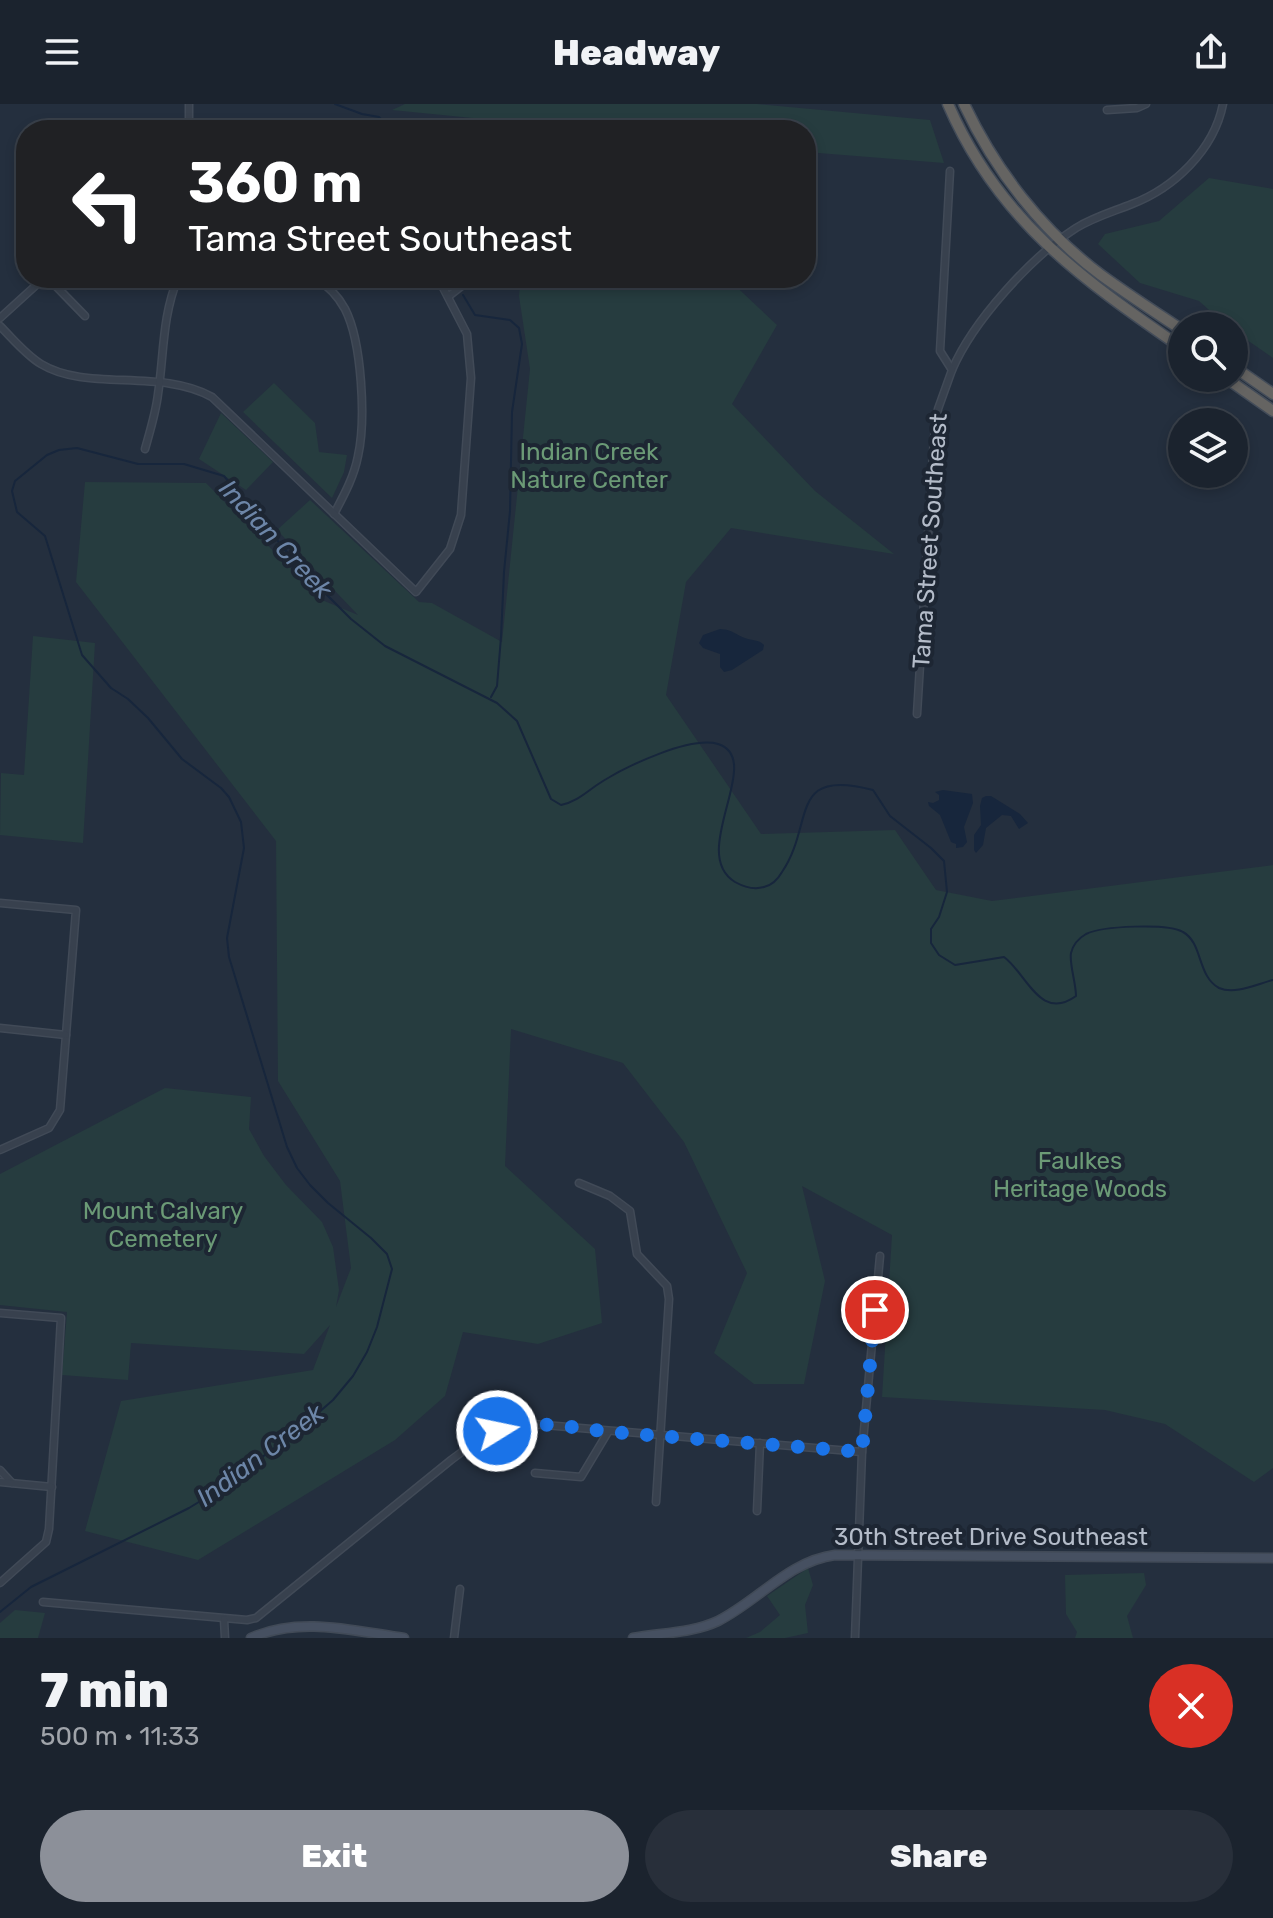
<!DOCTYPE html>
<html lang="en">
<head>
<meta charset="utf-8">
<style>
  :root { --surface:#1b232e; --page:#282f3a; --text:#f1f3f6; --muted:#a0a4aa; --line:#39404a; --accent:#8c9099 }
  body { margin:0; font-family:Rubik,sans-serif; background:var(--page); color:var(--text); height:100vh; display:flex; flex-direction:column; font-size:30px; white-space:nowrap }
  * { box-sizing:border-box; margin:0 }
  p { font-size:26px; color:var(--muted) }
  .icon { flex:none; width:44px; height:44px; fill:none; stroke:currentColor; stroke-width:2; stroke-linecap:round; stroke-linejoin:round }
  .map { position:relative; height:1534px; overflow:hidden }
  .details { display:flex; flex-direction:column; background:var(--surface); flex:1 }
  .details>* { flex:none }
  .banner { position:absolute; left:16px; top:16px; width:800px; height:168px; border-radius:32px; box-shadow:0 4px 12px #0003,0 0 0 2px var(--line); background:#202124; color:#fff; overflow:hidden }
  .fabs { position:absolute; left:1168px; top:208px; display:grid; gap:16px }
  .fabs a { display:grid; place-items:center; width:80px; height:80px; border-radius:50%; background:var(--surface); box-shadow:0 4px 12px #0003,0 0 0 2px var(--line); font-size:40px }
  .pin { position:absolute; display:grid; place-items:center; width:68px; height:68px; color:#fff; margin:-34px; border:4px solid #fff; border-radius:50%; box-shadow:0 2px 8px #0007 }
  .me { position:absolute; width:88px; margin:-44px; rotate:80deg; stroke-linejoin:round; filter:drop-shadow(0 0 6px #0008) }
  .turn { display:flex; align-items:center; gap:28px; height:168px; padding:0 40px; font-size:36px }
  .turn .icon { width:104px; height:104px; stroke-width:2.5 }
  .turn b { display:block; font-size:56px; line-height:68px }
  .round { display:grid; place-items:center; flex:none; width:84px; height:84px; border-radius:42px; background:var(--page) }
  .overview { display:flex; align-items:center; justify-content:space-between; height:136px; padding:0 40px }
  h1 { font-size:48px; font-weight:800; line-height:60px }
  .action { display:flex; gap:16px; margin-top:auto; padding:16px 40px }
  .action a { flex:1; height:92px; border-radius:48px; background:var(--accent); color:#fff; font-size:32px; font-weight:800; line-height:92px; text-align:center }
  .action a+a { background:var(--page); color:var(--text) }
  header { display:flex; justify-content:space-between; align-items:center; height:104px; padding:0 40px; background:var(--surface); font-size:36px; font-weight:800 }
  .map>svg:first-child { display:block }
  .green { fill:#263c3f }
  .water { fill:#17263c }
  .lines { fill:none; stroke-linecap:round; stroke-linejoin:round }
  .stream { stroke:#17263c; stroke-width:2 }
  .minor-casing { stroke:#414a57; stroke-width:9 }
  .secondary-casing { stroke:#414a57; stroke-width:11 }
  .trunk-casing { stroke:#434c59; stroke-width:13 }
  .minor { stroke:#38414e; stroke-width:6 }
  .secondary { stroke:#465061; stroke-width:8 }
  .trunk { stroke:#656462; stroke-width:10 }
  .route { stroke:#1a73e8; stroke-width:14; stroke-dasharray:0 25.2 }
  .labels { text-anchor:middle; stroke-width:8; stroke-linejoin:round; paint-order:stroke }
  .park-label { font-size:24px; fill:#6b9a76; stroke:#1d2633 }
  .street-label { font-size:24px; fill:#b4bcc9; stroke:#1d2633 }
  .water-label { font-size:26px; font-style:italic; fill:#6d86a8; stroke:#1d2633 }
</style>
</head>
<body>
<header><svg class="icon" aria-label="menu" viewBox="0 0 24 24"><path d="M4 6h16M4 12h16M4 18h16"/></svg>Headway<svg class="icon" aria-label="share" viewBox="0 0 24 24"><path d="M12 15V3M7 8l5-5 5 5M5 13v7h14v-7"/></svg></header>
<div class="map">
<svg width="1273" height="1534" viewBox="0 0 1273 1534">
  <rect width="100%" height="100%" fill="#242f3e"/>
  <!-- green -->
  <g class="green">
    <path d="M405 0H757L930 16 944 59 806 48V26H555L554 22 392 6Z"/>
    <path d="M1209 74 1273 85V254L1234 227V222H1227L1199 197 1140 179 1098 140 1105 130 1159 117Z"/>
    <path d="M521 174H727L777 221 732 300 815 387 894 450 731 424 686 478 666 591 761 730 895 726 936 786 992 797 1273 761V1364L1254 1378 1165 1320 1105 1306 882 1293 892 1131 802 1082 825 1177 804 1280H754L714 1249 747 1169 684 1038 623 959 511 925 505 1062 595 1145 602 1219 538 1240 463 1228 445 1292 395 1336 198 1456 85 1427 121 1297 313 1266 330 1221 304 1250 131 1239 128 1276 62 1271 67 1208 0 1201V1070L165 984 251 993 249 1025 264 1052 286 1081 322 1118 333 1143 339 1186 336 1203 351 1164 340 1077 278 977 276 737 76 478 85 378 206 379 322 496 358 511 277 426 310 396 419 498 432 499 502 538 530 265 519 192Z"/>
    <path d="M274 279 315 319 319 348 347 351 344 368 332 394 243 308Z"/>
    <path d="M221 309 273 358 246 386 199 355Z"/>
    <path d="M33 532 95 539 83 739 0 731 1 669 24 671Z"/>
    <path d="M808 1464 813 1481 805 1501 808 1529 785 1534H746L760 1528 780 1511 767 1492Z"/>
    <path d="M1144 1469 1146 1481 1127 1512 1133 1534H1075L1077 1528 1066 1510 1065 1471Z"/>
    <path d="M15 1506 45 1509 38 1534H0V1519Z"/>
  </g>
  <!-- water -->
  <g class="water">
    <path d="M720 525C734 526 734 530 745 534 753 537 758 535 764 541L763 546 732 566 724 568 720 563V550L703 544 699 539 703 531Z"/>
    <path d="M943 686 972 690 973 699 964 723 967 738 963 743 956 744V740L951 738 940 711 929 702 928 698 933 699 939 696V691L935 688Z"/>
    <path d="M986 692H991L1020 710 1028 719 1019 725 1011 712 1002 711 986 724 983 741 976 749 974 746V731L981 721 980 702 982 694Z"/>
  </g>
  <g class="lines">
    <!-- stream -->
    <g class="stream">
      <path d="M335 0 362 10 379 13 390 26"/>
      <path d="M453 174 456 179"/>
      <path d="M463 191 475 211 510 216 519 224 522 240 512 308 510 407 504 468 501 533 497 582 491 593"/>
      <path d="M0 1508 31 1483 189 1404 220 1385 302 1323 333 1296 353 1272 367 1248 377 1223 392 1165 387 1150 371 1134 328 1099 310 1081 297 1064 287 1043 229 853 227 834 244 744 241 718 229 693 221 684 182 655 148 614 128 595 111 584 82 551 45 432 17 408 12 387 15 377 47 351 59 346 77 344 138 360H184L224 372 301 465 351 515 385 542 497 599 517 617 551 695 561 701C579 697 588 686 603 677 627 662 690 632 718 640 766 655 687 749 735 778 744 783 754 786 764 783 773 781 778 775 782 768 815 720 787 663 873 686L890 712 931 744 944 757 947 788 939 813 931 825V839L939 851 955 861 1004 853C1027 870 1040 918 1076 892 1076 879 1069 859 1071 849 1073 841 1079 834 1086 830 1102 822 1168 819 1183 828 1203 839 1197 872 1219 884 1235 891 1257 880 1273 876"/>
    </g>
    <!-- minor casing -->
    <g class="minor-casing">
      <g id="minor">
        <path d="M189 0V26"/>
        <path d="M1107 6 1137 4 1146 0"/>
        <path d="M48 174 85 212"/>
        <path d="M315 174C327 181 338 192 345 205 362 238 366 316 358 352 354 373 344 391 334 410"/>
        <path d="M449 192 472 174"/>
        <path d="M0 214 44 174"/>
        <path d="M0 222C13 235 26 251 41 260 87 288 160 264 212 293L416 488 450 445 461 411 471 274 467 230 438 174"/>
        <path d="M952 266C973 217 1031 153 1076 124 1094 113 1112 108 1132 100 1174 84 1214 46 1223 0"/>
        <path d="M145 345C150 327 156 308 158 290 164 251 162 212 178 174"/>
        <path d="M917 610 934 334 938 305 952 266 940 247 950 67"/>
        <path d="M0 799 76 806 60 1006 49 1024 0 1046"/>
        <path d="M0 924 66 931"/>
        <path d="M579 1079 610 1092 630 1107 637 1150 667 1182 669 1195 656 1398"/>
        <path d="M0 1209 61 1214 49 1425 46 1438 0 1479"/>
        <path d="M0 1366 12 1379"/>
        <path d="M535 1369 581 1373 608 1328"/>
        <path d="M0 1378 52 1383"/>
        <path d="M757 1407 760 1339"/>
        <path d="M43 1498 247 1516 256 1514 451 1356 478 1336 497 1327 516 1321 533 1320 862 1348"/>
        <path d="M224 1515 225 1534"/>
        <path d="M454 1534 460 1485"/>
        <path d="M855 1534 862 1348 880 1152"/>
      </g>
    </g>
    <!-- secondary casing -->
    <g class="secondary-casing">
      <g id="secondary">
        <path d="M251 1534C299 1512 354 1527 404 1534"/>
        <path d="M633 1534C660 1529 693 1529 718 1517 758 1497 789 1457 835 1451L1273 1454"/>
      </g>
    </g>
    <!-- trunk casing -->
    <g class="trunk-casing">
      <g id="trunk">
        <path d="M948 0C998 116 1082 175 1182 244"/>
        <path d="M964 0C995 66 1042 127 1101 171 1127 190 1155 208 1182 226"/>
        <path d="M1234 263 1273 290"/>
        <path d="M1226 274 1273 307"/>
      </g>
    </g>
    <!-- minor -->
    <use href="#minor" class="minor"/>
    <!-- secondary -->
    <use href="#secondary" class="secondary"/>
    <!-- trunk -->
    <use href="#trunk" class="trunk"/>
  </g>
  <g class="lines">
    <!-- route -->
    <path class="route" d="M497 1327C536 1314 572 1324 612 1328 695 1335 779 1341 862 1348L875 1206"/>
  </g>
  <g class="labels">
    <!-- park labels -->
    <g class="park-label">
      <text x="589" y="356">Indian Creek<tspan x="589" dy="28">Nature Center</tspan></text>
      <text x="1080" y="1065">Faulkes<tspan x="1080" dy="28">Heritage Woods</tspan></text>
      <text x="163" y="1115">Mount Calvary<tspan x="163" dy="28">Cemetery</tspan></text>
    </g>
    <!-- street labels -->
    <g class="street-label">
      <text transform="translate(930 437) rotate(-86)" y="8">Tama Street Southeast</text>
      <text x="991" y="1441">30th Street Drive Southeast</text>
    </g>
    <!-- water labels -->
    <g class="water-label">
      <text transform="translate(276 435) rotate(47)" y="9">Indian Creek</text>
      <text transform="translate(260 1351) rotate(-37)" y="9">Indian Creek</text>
    </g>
  </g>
</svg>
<div class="fabs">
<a><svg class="icon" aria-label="search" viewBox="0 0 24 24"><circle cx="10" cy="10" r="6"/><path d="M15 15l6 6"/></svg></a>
<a><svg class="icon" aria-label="layers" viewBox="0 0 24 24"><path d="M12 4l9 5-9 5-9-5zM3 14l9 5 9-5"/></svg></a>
</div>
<div class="pin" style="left:875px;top:1206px;background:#d93025"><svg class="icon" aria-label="arrive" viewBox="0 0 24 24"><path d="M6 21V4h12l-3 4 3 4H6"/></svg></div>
<svg class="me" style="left:497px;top:1327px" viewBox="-20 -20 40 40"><circle r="17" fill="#1a73e8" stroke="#fff" stroke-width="3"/><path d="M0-11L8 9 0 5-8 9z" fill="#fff"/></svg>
<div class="banner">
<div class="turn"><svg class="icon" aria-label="left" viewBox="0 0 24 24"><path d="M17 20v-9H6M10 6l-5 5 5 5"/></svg><div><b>360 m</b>Tama Street Southeast</div></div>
</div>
</div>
<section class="details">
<div class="overview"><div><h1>7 min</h1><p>500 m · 11:33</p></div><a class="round" style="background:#d93025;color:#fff"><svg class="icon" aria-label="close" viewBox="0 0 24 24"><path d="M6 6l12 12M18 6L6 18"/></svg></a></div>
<div class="action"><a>Exit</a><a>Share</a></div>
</section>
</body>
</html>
